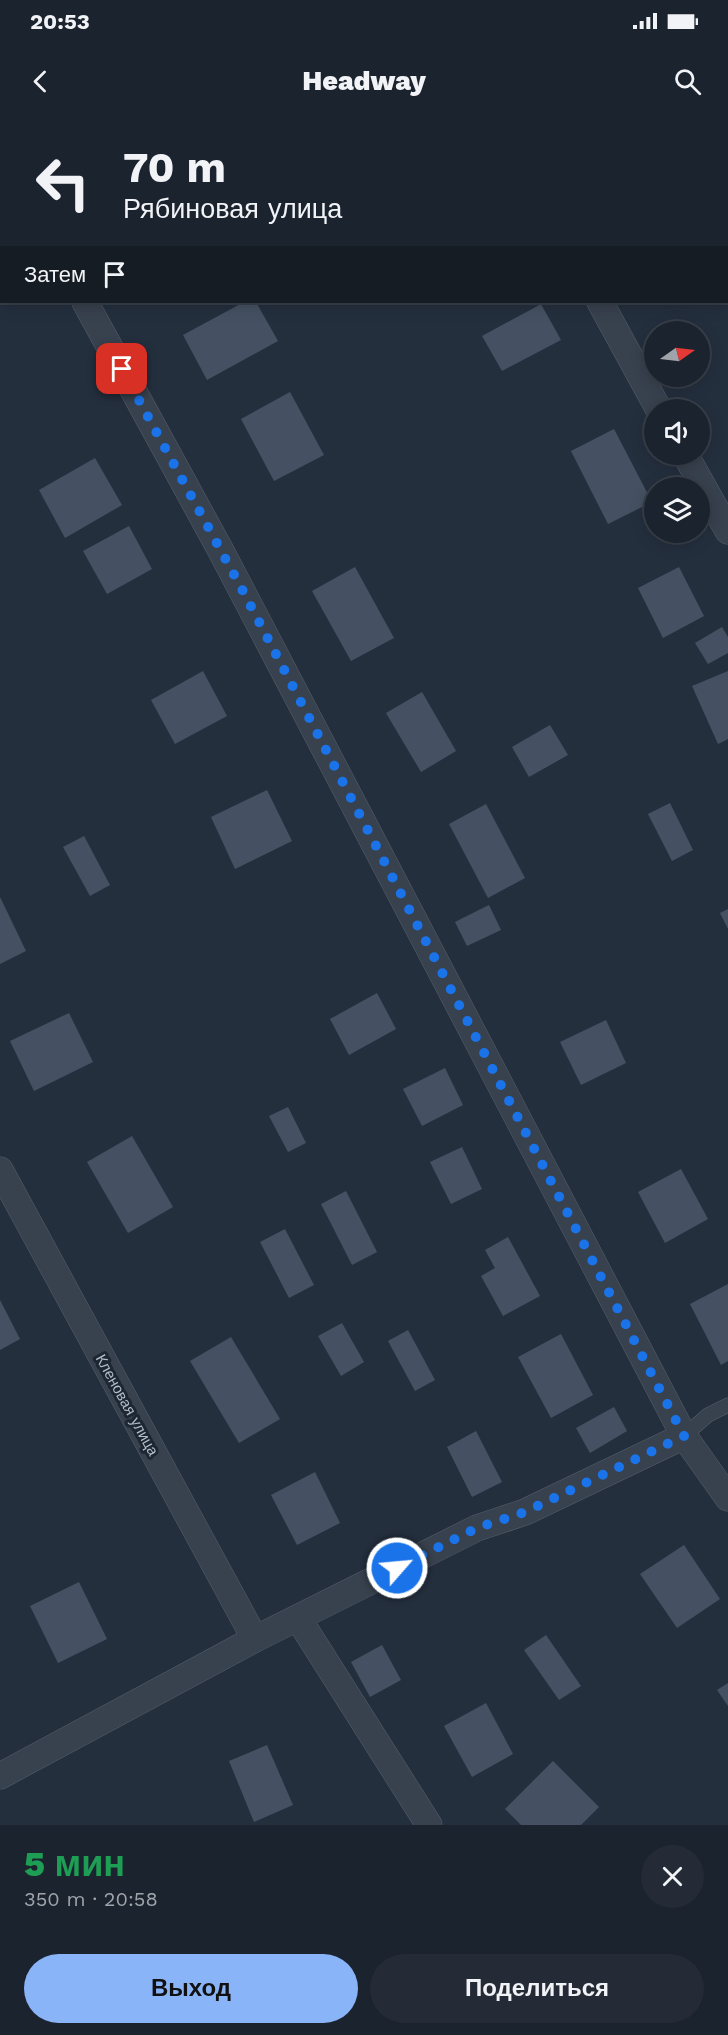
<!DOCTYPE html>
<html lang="ru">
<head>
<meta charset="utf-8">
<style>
  :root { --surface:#1b232e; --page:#242b36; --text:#f1f3f6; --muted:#a0a4aa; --line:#39404a; --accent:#8ab4f8 }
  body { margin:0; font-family:"Work Sans",sans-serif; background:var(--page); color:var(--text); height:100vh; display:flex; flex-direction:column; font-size:22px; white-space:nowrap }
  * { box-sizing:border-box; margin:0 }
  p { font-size:20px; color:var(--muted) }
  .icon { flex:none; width:33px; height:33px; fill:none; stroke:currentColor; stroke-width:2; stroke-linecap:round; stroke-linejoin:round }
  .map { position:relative; height:1705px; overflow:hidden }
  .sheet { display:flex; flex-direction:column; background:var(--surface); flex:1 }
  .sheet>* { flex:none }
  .banner { position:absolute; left:0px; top:0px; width:729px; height:183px; box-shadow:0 3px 15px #0003,0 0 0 2px var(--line); background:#1b232e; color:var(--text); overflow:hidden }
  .needle { width:39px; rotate:76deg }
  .tools { position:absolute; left:644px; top:201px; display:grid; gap:12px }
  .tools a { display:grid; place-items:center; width:66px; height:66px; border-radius:50%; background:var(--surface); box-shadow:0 3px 15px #0003,0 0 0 2px var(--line); font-size:30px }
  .pin { position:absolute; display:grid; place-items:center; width:51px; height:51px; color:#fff; margin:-26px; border-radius:12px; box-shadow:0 3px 9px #0006 }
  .me { position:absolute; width:66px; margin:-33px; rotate:63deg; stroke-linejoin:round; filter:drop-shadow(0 0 4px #0008) }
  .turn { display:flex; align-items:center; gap:21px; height:126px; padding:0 24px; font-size:27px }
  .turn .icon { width:78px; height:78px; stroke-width:2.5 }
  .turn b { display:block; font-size:42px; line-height:51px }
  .then { display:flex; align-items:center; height:57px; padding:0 24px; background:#0003; gap:12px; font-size:22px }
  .round { display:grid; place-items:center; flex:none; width:63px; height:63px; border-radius:32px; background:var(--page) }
  .summary { display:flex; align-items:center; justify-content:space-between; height:102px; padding:0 24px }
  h1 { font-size:36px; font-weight:800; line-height:45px; color:#1e9e55 }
  .button { display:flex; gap:12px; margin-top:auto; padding:12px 24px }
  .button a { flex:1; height:69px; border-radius:36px; background:var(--accent); color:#111; font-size:24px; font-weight:800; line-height:69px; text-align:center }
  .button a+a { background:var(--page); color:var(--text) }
  .status { display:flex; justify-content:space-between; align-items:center; height:42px; padding:0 30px; background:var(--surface); direction:ltr }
  .status svg { height:16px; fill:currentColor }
  header { display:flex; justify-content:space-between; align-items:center; height:78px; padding:0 24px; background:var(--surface); font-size:27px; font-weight:800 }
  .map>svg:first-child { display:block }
  .building { fill:#455162 }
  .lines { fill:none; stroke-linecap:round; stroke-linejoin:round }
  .lane-casing { stroke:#565f6c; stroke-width:15 }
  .street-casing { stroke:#565f6c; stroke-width:27 }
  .lane { stroke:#38414e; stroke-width:14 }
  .street { stroke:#38414e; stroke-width:26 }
  .route { stroke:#1a73e8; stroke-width:10; stroke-dasharray:0 18 }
  .labels { text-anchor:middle; stroke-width:6; stroke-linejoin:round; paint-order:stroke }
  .street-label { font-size:15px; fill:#b4bcc9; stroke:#1d2633 }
</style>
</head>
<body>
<div class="status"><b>20:53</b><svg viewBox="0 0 49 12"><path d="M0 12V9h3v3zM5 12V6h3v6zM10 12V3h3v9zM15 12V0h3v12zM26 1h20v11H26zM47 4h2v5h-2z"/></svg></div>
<header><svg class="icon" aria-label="back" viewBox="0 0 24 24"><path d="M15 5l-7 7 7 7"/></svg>Headway<svg class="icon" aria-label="search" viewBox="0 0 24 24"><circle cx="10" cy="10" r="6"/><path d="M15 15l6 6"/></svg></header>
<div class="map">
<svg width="728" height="1705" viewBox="0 0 728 1705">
  <rect width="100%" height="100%" fill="#242f3e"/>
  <!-- building -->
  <g class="building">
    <path d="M244 182H256L278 221 207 260 183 215Z"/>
    <path d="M541 184 561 220 502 251 482 216Z"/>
    <path d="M290 272 324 335 274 361 241 299Z"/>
    <path d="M614 309 652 382 608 404 571 331Z"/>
    <path d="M95 338 122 385 65 418 39 370Z"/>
    <path d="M129 406 152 449 107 474 83 431Z"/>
    <path d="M355 447 394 518 351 541 312 471Z"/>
    <path d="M679 447 704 496 663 518 638 468Z"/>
    <path d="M722 507 728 517V533L708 544 695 523Z"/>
    <path d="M203 551 227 596 175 624 151 580Z"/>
    <path d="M728 551V619L718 624 692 566Z"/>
    <path d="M422 572 456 631 421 652 386 593Z"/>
    <path d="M550 605 568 635 529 657 512 627Z"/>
    <path d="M267 670 292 721 235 749 211 697Z"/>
    <path d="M670 683 693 730 672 741 648 694Z"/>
    <path d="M486 684 525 758 488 778 449 704Z"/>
    <path d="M84 716 110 765 90 776 63 727Z"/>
    <path d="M0 777 26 831 0 844Z"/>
    <path d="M489 785 501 810 467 826 455 802Z"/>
    <path d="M728 789V809L720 793Z"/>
    <path d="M377 873 396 909 349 935 330 899Z"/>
    <path d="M69 893 93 942 34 971 10 921Z"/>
    <path d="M606 900 626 943 581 965 560 922Z"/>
    <path d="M445 948 463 985 422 1006 403 969Z"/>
    <path d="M288 987 306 1023 288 1032 269 996Z"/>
    <path d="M132 1016 173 1087 128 1113 87 1042Z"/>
    <path d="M462 1027 482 1069 451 1084 430 1042Z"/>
    <path d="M681 1049 708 1099 665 1123 638 1072Z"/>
    <path d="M346 1071 377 1132 352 1145 321 1084Z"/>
    <path d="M285 1109 314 1165 289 1178 260 1122Z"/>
    <path d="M508 1117 540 1176 503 1196 481 1156 495 1148 485 1130Z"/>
    <path d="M728 1164V1241L721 1245 690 1184Z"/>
    <path d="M0 1180 20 1219 0 1230Z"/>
    <path d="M342 1203 364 1242 341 1256 318 1216Z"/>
    <path d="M408 1210 435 1260 415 1271 388 1221Z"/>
    <path d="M561 1214 593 1275 551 1298 518 1237Z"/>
    <path d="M231 1217 280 1299 239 1323 190 1241Z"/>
    <path d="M614 1287 627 1311 590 1333 576 1308Z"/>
    <path d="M476 1311 502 1362 472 1377 447 1327Z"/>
    <path d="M315 1352 340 1403 297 1425 271 1375Z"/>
    <path d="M684 1425 720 1479 677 1508 640 1454Z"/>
    <path d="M79 1462 107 1519 58 1543 30 1486Z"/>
    <path d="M546 1515 581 1566 559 1580 524 1530Z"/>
    <path d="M382 1525 401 1560 370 1577 351 1542Z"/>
    <path d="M728 1563V1586L717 1570Z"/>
    <path d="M486 1583 513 1634 472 1657 444 1606Z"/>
    <path d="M267 1625 293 1685 254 1702 229 1641Z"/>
    <path d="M553 1641 599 1687 581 1705H521L505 1689Z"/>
  </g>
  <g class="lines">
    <!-- lane casing -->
    <g class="lane-casing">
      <path id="lane" d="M684 1316 708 1295 728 1285"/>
    </g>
    <!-- street casing -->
    <g class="street-casing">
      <g id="street">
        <path d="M503 0 504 2"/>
        <path d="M0 33 2 36"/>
        <path d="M85 182 221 431 684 1316 728 1378"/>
        <path d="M600 182 659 290"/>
        <path d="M685 334 728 411"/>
        <path d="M0 1050 255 1519"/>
        <path d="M298 1498 429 1705"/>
        <path d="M0 1656 255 1519 477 1408 525 1392 684 1316"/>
      </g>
    </g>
    <!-- lane -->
    <use href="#lane" class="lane"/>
    <!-- street -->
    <use href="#street" class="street"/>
  </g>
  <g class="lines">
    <!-- route -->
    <path class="route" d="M122 249 244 473 684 1316 525 1392 477 1408 397 1448"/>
  </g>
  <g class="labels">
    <!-- street labels -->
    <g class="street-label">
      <text transform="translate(127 1285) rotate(61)" y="5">Кленовая улица</text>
    </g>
  </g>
</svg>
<div class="tools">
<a><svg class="needle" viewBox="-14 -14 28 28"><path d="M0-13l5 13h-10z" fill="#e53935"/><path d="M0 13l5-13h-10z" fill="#a0a4aa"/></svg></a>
<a><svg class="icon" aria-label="sound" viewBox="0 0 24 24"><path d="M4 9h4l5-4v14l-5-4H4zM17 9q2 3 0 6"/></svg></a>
<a><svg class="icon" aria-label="layers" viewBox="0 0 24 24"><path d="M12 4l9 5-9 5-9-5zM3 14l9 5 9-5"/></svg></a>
</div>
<div class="pin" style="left:122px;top:249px;background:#d93025"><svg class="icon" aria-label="arrive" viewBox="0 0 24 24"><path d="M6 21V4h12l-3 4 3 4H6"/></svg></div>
<svg class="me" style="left:397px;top:1448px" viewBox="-20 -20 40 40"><circle r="17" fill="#1a73e8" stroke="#fff" stroke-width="3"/><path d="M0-11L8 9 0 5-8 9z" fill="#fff"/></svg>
<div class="banner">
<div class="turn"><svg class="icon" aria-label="left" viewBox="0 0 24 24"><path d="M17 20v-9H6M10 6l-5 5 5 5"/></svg><div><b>70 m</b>Рябиновая улица</div></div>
<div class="then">Затем<svg class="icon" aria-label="arrive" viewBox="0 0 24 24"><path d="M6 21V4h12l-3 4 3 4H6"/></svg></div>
</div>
</div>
<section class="sheet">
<div class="summary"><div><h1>5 мин</h1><p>350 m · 20:58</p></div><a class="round"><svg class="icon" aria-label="close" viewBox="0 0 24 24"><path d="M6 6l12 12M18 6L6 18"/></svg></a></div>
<div class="button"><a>Выход</a><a>Поделиться</a></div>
</section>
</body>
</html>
